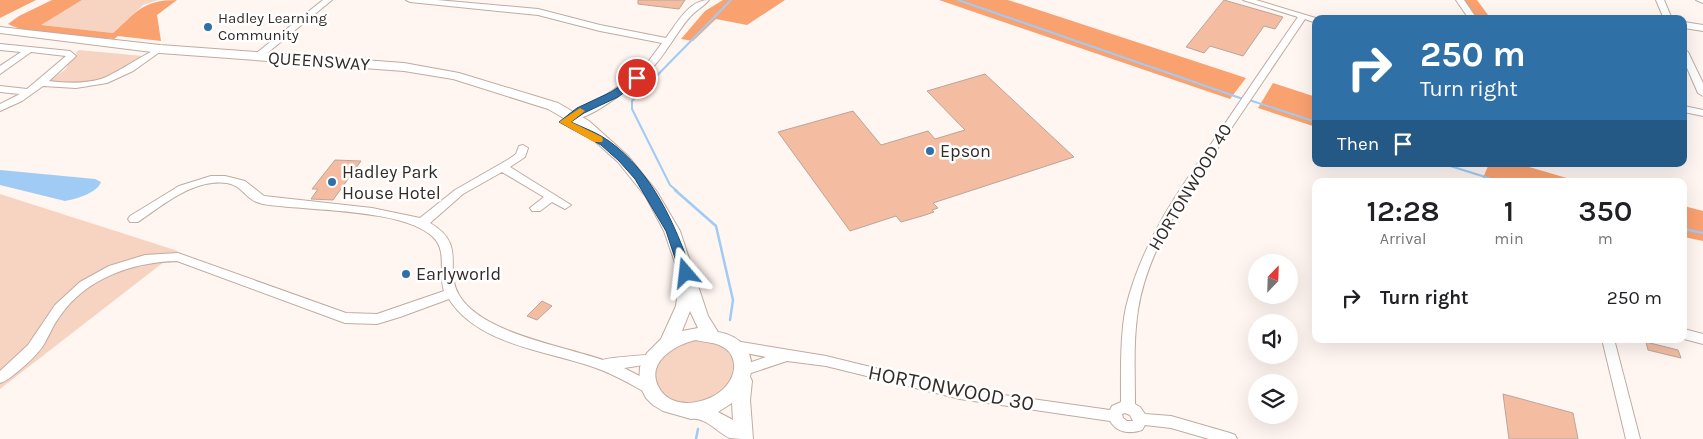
<!DOCTYPE html>
<html lang="en">
<head>
<meta charset="utf-8">
<style>
  :root { --surface:#fff; --page:#f2f2f2; --text:#202124; --muted:#757577 }
  body { margin:0; font-family:Karla,sans-serif; background:var(--page); color:var(--text); height:100vh; display:flex; flex-direction:column; font-size:19px; white-space:nowrap }
  * { box-sizing:border-box; margin:0 }
  p { font-size:16px; color:var(--muted) }
  .icon { flex:none; width:28px; height:28px; fill:none; stroke:currentColor; stroke-width:2; stroke-linecap:round; stroke-linejoin:round }
  .map { position:relative; flex:1; overflow:hidden }
  .side { position:absolute; left:1312px; top:178px; width:375px; height:165px; display:flex; flex-direction:column; background:var(--surface); border-radius:10px; box-shadow:0 5px 20px #0002 }
  .side>* { flex:none }
  .guide { position:absolute; left:1312px; top:15px; width:375px; height:152px; border-radius:10px; box-shadow:0 5px 20px #0002; background:#2f70a7; color:#fff; overflow:hidden }
  .needle { width:32px; rotate:23deg }
  .buttons { position:absolute; left:1248px; top:254px; display:grid; gap:10px }
  .buttons a { display:grid; place-items:center; width:50px; height:50px; border-radius:50%; background:var(--surface); box-shadow:0 5px 20px #0002; font-size:25px }
  .pin { position:absolute; display:grid; place-items:center; width:42px; height:42px; color:#fff; margin:-21px; border:2px solid #fff; border-radius:50%; box-shadow:0 1px 5px #0007 }
  .me { position:absolute; width:55px; margin:-28px; rotate:343deg; stroke-linejoin:round; filter:drop-shadow(0 0 4px #0008) }
  .turn { display:flex; align-items:center; gap:18px; height:105px; padding:0 25px; font-size:22px }
  .turn .icon { width:65px; height:65px; stroke-width:2.5 }
  .turn b { display:block; font-size:35px; line-height:42px }
  .then { display:flex; align-items:center; height:48px; padding:0 25px; background:#0003; gap:10px; font-size:19px }
  .eta { display:flex; justify-content:space-evenly; align-items:center; height:85px; text-align:center }
  .eta b { font-size:30px; font-weight:600; line-height:35px }
  ul { padding:0; list-style:none }
  li { display:flex; align-items:center; gap:15px; height:70px; padding:0 25px }
  li div { flex:1 }
  li b { display:block; font-size:19px }
  li em { font-style:normal }
  .map>svg:first-child { display:block }
  .green { fill:#f7d4c2 }
  .forest { fill:#faa170 }
  .water { fill:#9fcbf4 }
  .lines { fill:none; stroke-linecap:round; stroke-linejoin:round }
  .stream-far1 { stroke:#9fcbf4; stroke-width:2 }
  .stream { stroke:#9fcbf4; stroke-width:2.5 }
  .building { fill:#f4bda1; stroke:#bba59a }
  .minor-casing { stroke:#c1aba0; stroke-width:2 }
  .major-casing { stroke:#c1aba0; stroke-width:2 }
  .minor { fill:#fff; fill-rule:evenodd }
  .major { fill:#fff; fill-rule:evenodd }
  .route { fill:#2f70a7; stroke:#1f496d }
  .slow { fill:#f59e0b }
  .poi-dot { fill:#2f70a7; stroke:#fff; stroke-width:2 }
  .labels { text-anchor:middle; stroke-width:5; stroke-linejoin:round; paint-order:stroke }
  .far-poi-label { font-size:15px; fill:#342b27; stroke:#fff; text-anchor:start }
  .street-label { font-size:18px; fill:#342b27; stroke:#fff }
  .poi-label { font-size:18px; fill:#342b27; stroke:#fff; text-anchor:start }
  .near-street-label { font-size:21px; fill:#342b27; stroke:#fff }
</style>
</head>
<body>
<div class="map">
<svg width="1703" height="439" viewBox="0 0 1703 439">
  <rect width="100%" height="100%" fill="#fff5f1"/>
  <!-- green -->
  <g class="green">
    <path d="M82 0H158L143 5 113 33 40 25Z"/>
    <path d="M79 50 143 56C119 80 83 89 50 80L66 69 68 64 77 56 76 52Z"/>
    <path d="M0 194 178 251 0 389Z"/>
    <path d="M697 340C704 341 713 341 720 344 740 355 738 373 725 388 699 420 630 396 664 357 672 347 684 342 697 340Z"/>
  </g>
  <!-- forest -->
  <g class="forest">
    <path d="M0 0H36L0 18Z"/>
    <path d="M52 0H82L41 25 113 33C137 12 142 0 177 0L157 15 161 41 118 36 114 39C88 36 29 35 8 24L19 16Z"/>
    <path d="M723 0H785L747 25 716 19 693 41 681 39 705 11Z"/>
    <path d="M939 0H1008L1246 78 1230 99Z"/>
    <path d="M1462 0H1477L1491 19H1476Z"/>
    <path d="M1273 83 1316 97V127L1258 108Z"/>
    <path d="M1489 164H1519L1577 181H1485L1482 180Z"/>
    <path d="M1684 206 1703 211V241L1684 237Z"/>
  </g>
  <!-- water -->
  <path class="water" d="M0 170 95 179 101 182C97 193 76 199 65 201L0 185Z"/>
  <g class="lines">
    <!-- stream-far1 -->
    <g class="stream-far1">
      <path d="M958 0 1243 99"/>
      <path d="M1249 100 1316 122"/>
      <path d="M1444 164 1498 181"/>
      <path d="M677 191 670 185 632 109V101L731 0"/>
    </g>
    <!-- stream -->
    <g class="stream">
      <path d="M675 190 716 226 733 300 730 320"/>
      <path d="M1684 229 1703 233"/>
      <path d="M696 439 698 429"/>
    </g>
  </g>
  <!-- building -->
  <g class="building">
    <path d="M638 0H685L679 9 638 4Z"/>
    <path d="M1224 0 1283 17 1275 29 1264 26 1243 56 1210 46 1204 53 1186 47Z"/>
    <path d="M985 74 1074 157 933 203 938 208 932 210 934 212 922 216 901 222 896 216 850 231 778 132 853 111 881 145 928 131 935 139 965 130 927 91Z"/>
    <path d="M335 160 361 161 333 200 311 199 318 189H312Z"/>
    <path d="M542 301 552 306 537 320 527 316Z"/>
    <path d="M1646 342 1678 350 1681 358 1648 350Z"/>
    <path d="M1503 394 1573 413 1578 439H1509Z"/>
  </g>
  <g class="lines">
    <!-- minor casing -->
    <g class="minor-casing">
      <g id="minor">
        <path d="M323 0H332L260 59H254V55Z"/>
        <path d="M406 0H437L538 9 600 25 666 38C677 23 689 0 709 0 703 7 695 11 689 18 676 33 667 52 653 67 641 80 588 123 571 119L569 117 582 111 634 76 648 62 662 43 600 31 538 15 410 2Z"/>
        <path d="M1243 0H1256L1319 19H1316V23L1305 19C1278 59 1251 99 1224 139 1189 191 1148 246 1138 310 1133 341 1135 373 1135 404L1140 407 1145 414 1171 416 1230 433 1235 435 1237 439H1209L1171 428 1145 425 1142 430C1130 434 1117 433 1110 421L960 399 826 366 787 361 745 375 740 374 738 370 740 366 766 357 730 350 729 346 730 342 735 341 826 356 960 389 1110 410 1112 406 1121 402C1121 374 1120 334 1126 307 1142 242 1178 191 1216 137 1243 97 1270 57 1298 17ZM1125 413 1130 415 1133 421H1127L1123 418 1122 414Z"/>
        <path d="M1456 0H1464L1477 19H1469Z"/>
        <path d="M1656 0H1664L1672 19H1664Z"/>
        <path d="M1696 0H1703V3Z"/>
        <path d="M1684 22 1703 25V31L1684 28Z"/>
        <path d="M0 44 70 51 76 56 74 58 49 81C66 83 84 84 101 79 115 75 156 46 163 47L164 49 133 71 107 83 76 88 43 86 22 101 0 111V104L20 94 0 92V86L27 89 66 56 31 52 0 74V66L21 52 0 50Z"/>
        <path d="M1684 49 1688 52 1703 83V96L1698 93 1684 61Z"/>
        <path d="M1684 106 1703 110V116L1684 112Z"/>
        <path d="M523 145 528 148 525 157 510 167 571 205 565 209 552 202 540 211H532L530 208 544 197 502 172 463 194 430 223C468 245 443 268 459 295 481 333 563 346 603 360 605 358 653 354 657 355L659 359 657 363 624 368 653 383 655 387 653 391 648 392 643 391C624 380 605 370 584 364 539 350 476 342 449 299L400 317 377 324 345 323 177 261C133 262 86 278 60 316 53 325 49 336 43 346 36 356 26 365 16 373 11 377 6 381 0 383V371L28 345 55 305 80 282 109 266 145 255 178 253 346 313 377 314 444 291C438 274 448 251 433 237 403 208 305 211 263 204 241 200 245 179 212 183 185 186 160 207 138 222H130L128 219 130 216 179 186 211 176H225L245 181 264 196 372 208 420 218 455 190 509 159 516 154 519 146Z"/>
        <path d="M1684 329 1703 334V344L1684 339Z"/>
        <path d="M1602 339H1614L1640 439H1626Z"/>
      </g>
    </g>
    <!-- major casing -->
    <g class="major-casing">
      <path id="major" d="M0 27 160 45 404 63 459 73 558 103 589 121 628 156 657 192 680 231 708 316 718 332C742 336 756 353 750 377L752 381 750 400 753 439C747 439 736 439 730 438 718 433 705 416 691 419L663 411 653 405 646 398 639 384 640 367 647 353 661 339 676 306 680 277 664 231 646 197 618 162 579 127 548 109 453 79 404 71 160 53 0 33ZM690 311 698 328 682 331ZM696 340C703 342 712 342 719 345 737 352 738 371 727 385 712 404 671 413 658 386 646 361 677 344 696 340ZM732 403 733 420 718 412Z"/>
    </g>
    <!-- minor -->
    <use href="#minor" class="minor"/>
    <!-- major -->
    <use href="#major" class="major"/>
  </g>
  <!-- route -->
  <path class="route" d="M637 75 642 78 640 80 618 97 584 113 571 122C584 128 598 133 609 141 653 173 675 224 692 273L686 277 680 273 666 231 635 179 619 161 601 145 559 122 577 108 611 92Z"/>
  <!-- slow -->
  <path class="slow" d="M580 108 585 111 571 122 602 137 603 140 602 142H594L559 122Z"/>
  <!-- markers -->
  <g class="poi-dot">
    <circle cx="208" cy="27" r="5"/>
    <circle cx="930" cy="151" r="5"/>
    <circle cx="332" cy="182" r="5"/>
    <circle cx="406" cy="274" r="5"/>
  </g>
  <g class="labels">
    <!-- far-poi labels -->
    <g class="far-poi-label">
      <text x="218" y="23">Hadley Learning<tspan x="218" dy="17">Community</tspan></text>
    </g>
    <!-- street labels -->
    <g class="street-label">
      <text transform="translate(319 61) rotate(4)" y="6">QUEENSWAY</text>
      <text transform="translate(1190 187) rotate(-59)" y="6">HORTONWOOD 40</text>
    </g>
    <!-- poi labels -->
    <g class="poi-label">
      <text x="940" y="157">Epson</text>
      <text x="342" y="178">Hadley Park<tspan x="342" dy="21">House Hotel</tspan></text>
      <text x="416" y="280">Earlyworld</text>
    </g>
    <!-- near-street labels -->
    <g class="near-street-label">
      <text transform="translate(951 388) rotate(11)" y="7">HORTONWOOD 30</text>
    </g>
  </g>
</svg>
<div class="buttons">
<a><svg class="needle" viewBox="-14 -14 28 28"><path d="M0-13l5 13h-10z" fill="#e53935"/><path d="M0 13l5-13h-10z" fill="#757577"/></svg></a>
<a><svg class="icon" aria-label="sound" viewBox="0 0 24 24"><path d="M4 9h4l5-4v14l-5-4H4zM17 9q2 3 0 6"/></svg></a>
<a><svg class="icon" aria-label="layers" viewBox="0 0 24 24"><path d="M12 4l9 5-9 5-9-5zM3 14l9 5 9-5"/></svg></a>
</div>
<div class="pin" style="left:637px;top:78px;background:#d93025"><svg class="icon" aria-label="arrive" viewBox="0 0 24 24"><path d="M6 21V4h12l-3 4 3 4H6"/></svg></div>
<svg class="me" style="left:686px;top:273px" viewBox="-20 -20 40 40"><path d="M0-17L14 15 0 8-14 15z" fill="#2f70a7" stroke="#fff" stroke-width="4"/></svg>
<div class="guide">
<div class="turn"><svg class="icon" aria-label="right" viewBox="0 0 24 24"><path d="M7 20v-9h11M14 6l5 5-5 5"/></svg><div><b>250 m</b>Turn right</div></div>
<div class="then">Then<svg class="icon" aria-label="arrive" viewBox="0 0 24 24"><path d="M6 21V4h12l-3 4 3 4H6"/></svg></div>
</div>
<section class="side">
<div class="eta">
<div><b>12:28</b><p>Arrival</p></div>
<div><b>1</b><p>min</p></div>
<div><b>350</b><p>m</p></div>
</div>
<ul>
<li><svg class="icon" aria-label="right" viewBox="0 0 24 24"><path d="M7 20v-9h11M14 6l5 5-5 5"/></svg><div><b>Turn right</b></div><em>250 m</em></li>
</ul>
</section>
</div>
</body>
</html>
